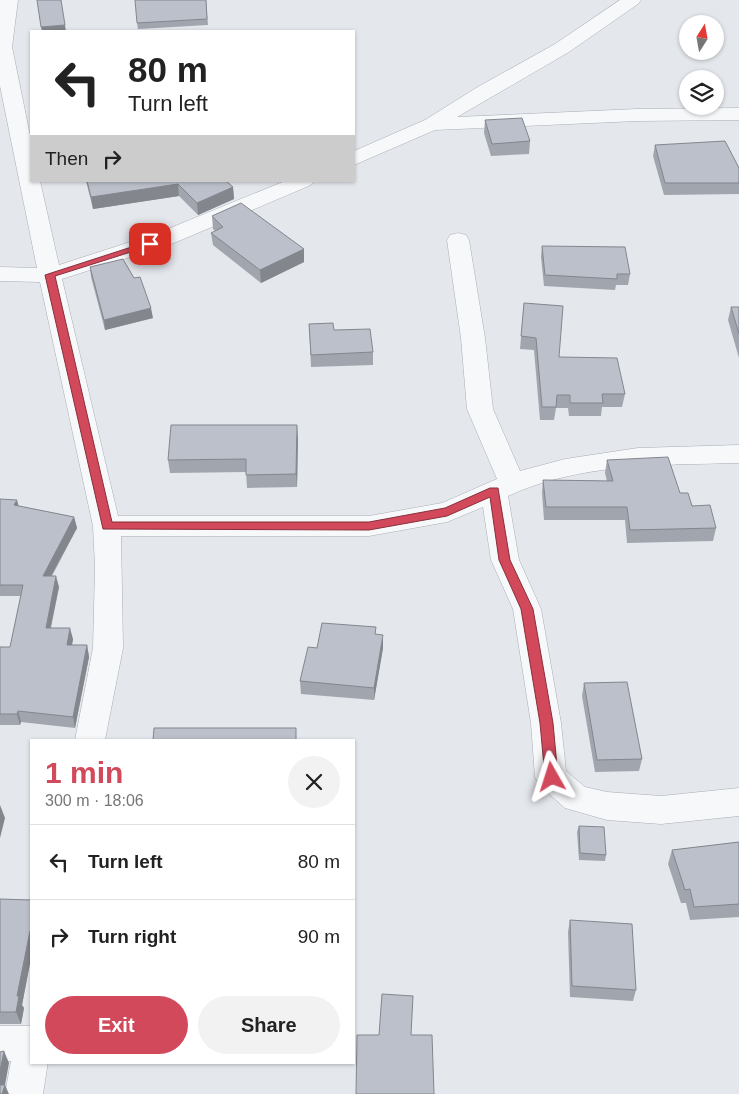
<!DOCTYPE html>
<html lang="en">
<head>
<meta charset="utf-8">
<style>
  :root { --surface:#fff; --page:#f2f2f2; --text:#222; --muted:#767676; --line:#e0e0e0; --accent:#d1495b }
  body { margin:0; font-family:Arial,sans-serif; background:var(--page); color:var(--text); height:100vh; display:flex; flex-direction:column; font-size:19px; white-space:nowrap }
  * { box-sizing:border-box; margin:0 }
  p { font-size:16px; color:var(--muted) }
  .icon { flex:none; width:28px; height:28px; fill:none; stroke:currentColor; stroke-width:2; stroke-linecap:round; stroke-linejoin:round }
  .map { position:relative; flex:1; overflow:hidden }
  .drawer { position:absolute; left:30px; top:739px; width:325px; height:325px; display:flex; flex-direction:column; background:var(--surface); border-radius:0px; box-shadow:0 1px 4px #0004 }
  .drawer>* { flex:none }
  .hud { position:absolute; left:30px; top:30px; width:325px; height:152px; border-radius:0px; box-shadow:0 1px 4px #0004; background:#fff; color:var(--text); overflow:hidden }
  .needle { width:32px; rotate:11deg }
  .controls { position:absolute; left:679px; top:15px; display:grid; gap:10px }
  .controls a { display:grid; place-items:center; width:45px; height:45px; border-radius:50%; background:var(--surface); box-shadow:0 1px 4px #0004; font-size:25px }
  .pin { position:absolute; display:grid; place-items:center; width:42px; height:42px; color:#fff; margin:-21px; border-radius:10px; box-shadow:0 2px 8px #0006 }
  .me { position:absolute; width:55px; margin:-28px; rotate:354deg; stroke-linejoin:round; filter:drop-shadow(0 0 4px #0008) }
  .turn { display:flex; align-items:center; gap:18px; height:105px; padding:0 15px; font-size:22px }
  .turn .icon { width:65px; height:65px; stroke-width:2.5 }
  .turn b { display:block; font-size:35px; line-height:42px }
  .then { display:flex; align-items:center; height:48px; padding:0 15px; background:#0003; gap:10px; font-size:19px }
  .round { display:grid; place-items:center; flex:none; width:52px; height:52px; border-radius:26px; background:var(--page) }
  .headline { display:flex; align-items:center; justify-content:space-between; height:85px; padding:0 15px }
  h1 { font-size:30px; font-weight:700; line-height:38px; color:var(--accent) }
  .action { display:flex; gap:10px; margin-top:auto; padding:10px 15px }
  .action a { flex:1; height:58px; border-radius:30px; background:var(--accent); color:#fff; font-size:20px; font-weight:700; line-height:58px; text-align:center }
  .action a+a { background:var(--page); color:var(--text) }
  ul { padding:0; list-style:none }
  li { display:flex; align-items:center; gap:15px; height:75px; padding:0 15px; border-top:1px solid var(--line) }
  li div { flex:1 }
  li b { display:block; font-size:19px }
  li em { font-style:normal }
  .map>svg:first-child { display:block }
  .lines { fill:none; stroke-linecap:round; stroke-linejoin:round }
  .minor-casing { stroke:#a9aeb7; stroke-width:1 }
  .minor { fill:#f7f8fa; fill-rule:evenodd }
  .wall { fill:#a1a5ae }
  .shaded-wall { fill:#83868d }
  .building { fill:#bbc0ca; stroke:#83868d }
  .route { fill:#d1495b; stroke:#882f3b }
</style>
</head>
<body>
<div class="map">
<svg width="739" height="1094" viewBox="0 0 739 1094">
  <rect width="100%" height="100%" fill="#e4e7ec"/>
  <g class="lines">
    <!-- minor casing -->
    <g class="minor-casing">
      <g id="minor">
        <path d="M0 0H18L12 47 31 140V181H40L59 265 158 233 285 181H314L311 185 174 243 62 279 118 516H369L442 503 497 479 467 409 461 338 447 240 450 235 458 233 466 235 469 240 485 338 493 409 520 471 565 459 638 448 739 445V463C662 465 579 463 508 496L519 560 541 609 561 723 566 771 585 787 607 792 661 796 739 788V816L661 824 607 820 565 808 540 786 535 777 531 723 513 609 491 560 483 507 447 522 369 536H121L123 648 105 740H75L93 648 95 567 93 526 40 282 0 281V267L37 268 0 86Z"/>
        <path d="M620 0H641L638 4 569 52 457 117 637 109 739 108V120L637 121 435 130 354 165V151L425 120 476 88 555 44Z"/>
        <path d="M0 1026H31V1062H48L43 1094H5L11 1061 0 1062Z"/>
      </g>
    </g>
    <!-- minor -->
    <use href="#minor" class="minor"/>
  </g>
  <!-- wall -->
  <g class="wall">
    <path d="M206 0 208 25 138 29 137 23Z"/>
    <path d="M485 120 530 141 529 154 491 156 484 133Z"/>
    <path d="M655 145 739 168V194L664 195 653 156Z"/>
    <path d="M86 181H226L233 187 234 199 198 215 179 196 93 209Z"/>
    <path d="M212 216 304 249V262L261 283 213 245 211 233 215 231 213 229Z"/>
    <path d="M542 246 630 274 628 285H616L615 290 544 286 541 257Z"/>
    <path d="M90 267 153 318 105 330 91 277Z"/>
    <path d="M524 303 559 357 625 394 622 407H602L601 416H569L568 408H556L554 420H540L534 350 520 349Z"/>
    <path d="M731 307H739V358L728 320Z"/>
    <path d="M309 324 334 330 373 352V365L311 367Z"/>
    <path d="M298 438 297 487 247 488 246 472 170 473 168 460Z"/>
    <path d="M607 460 680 493 716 528 713 541 627 543 625 520H544L542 493 543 480 607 481 605 473Z"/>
    <path d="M0 499 18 506 74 517 77 528 52 576 59 587 51 628 73 639 72 645H87L89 657 75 728 21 722 20 725H0V647H10L21 596H0Z"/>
    <path d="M376 634 383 648 374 700 301 694 300 681 317 648Z"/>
    <path d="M584 683 642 759 639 771 595 772 582 696Z"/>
    <path d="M579 826 606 855 605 861 579 860 577 832Z"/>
    <path d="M739 842V917L690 920 686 903H681L668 864 672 850Z"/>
    <path d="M0 899 31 900V958L22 1005 24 1008 21 1024H0Z"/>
    <path d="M570 920 636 990 633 1001 570 997 568 932Z"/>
  </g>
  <!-- shaded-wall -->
  <g class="shaded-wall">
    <path d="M65 25 66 31H42L41 27Z"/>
    <path d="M178 184 179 196 93 209 91 197Z"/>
    <path d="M233 187 234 199 198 215 197 203Z"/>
    <path d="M304 249V262L261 283 260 270Z"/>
    <path d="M151 308 153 318 105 330 104 320Z"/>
    <path d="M297 425 298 438 297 487 296 474Z"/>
    <path d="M17 500 20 511 14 505Z"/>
    <path d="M74 517 77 528 45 587 43 576Z"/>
    <path d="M56 576 59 587 48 639 46 628Z"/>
    <path d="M70 628 73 639 70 656 67 645Z"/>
    <path d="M383 635V648L374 700V688Z"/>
    <path d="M87 645 89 657 75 728 73 717Z"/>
    <path d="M18 711 21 722 20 725 17 714Z"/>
    <path d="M0 805 5 818 0 838Z"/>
    <path d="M30 931 31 936V958L22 1005 24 1008 21 1024 16 1012 17 996Z"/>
    <path d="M4 1051 9 1063 5 1085 9 1094H2L0 1087V1071Z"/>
  </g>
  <!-- building -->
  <g class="building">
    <path d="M37 0H61L65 25 41 27Z"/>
    <path d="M135 0H206L207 19 137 23Z"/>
    <path d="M522 118 530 141 492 144 485 120Z"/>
    <path d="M725 141 739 168V183H665L655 145Z"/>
    <path d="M87 181H226L233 187 197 203 178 184 91 197Z"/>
    <path d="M241 203 304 249 260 270 211 233 223 227 212 216Z"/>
    <path d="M542 246 625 247 630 274H617V279L545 275Z"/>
    <path d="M123 259 134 278 140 277 151 308 104 320 90 267Z"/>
    <path d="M524 303 563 306 559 357 617 358 625 394H602L603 403H570V395H557L556 407H542L536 338 521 336Z"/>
    <path d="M731 307H739V334Z"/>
    <path d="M333 323 334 330 370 329 373 352 311 355 309 324Z"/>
    <path d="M171 425H297L296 474 246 475V459L168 460Z"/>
    <path d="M668 457 680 493H688L692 506 710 505 716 528 630 530 627 507H546L543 480 613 481 607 460Z"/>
    <path d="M0 499 17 500 14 505 74 517 43 576H56L46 628H70L67 645H87L73 717 18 711 17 714H0V647H10L23 585H0Z"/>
    <path d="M322 623 376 627 375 634 383 635 374 688 300 681 308 647 317 648Z"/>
    <path d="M627 682 642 759 597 760 584 683Z"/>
    <path d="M154 728H296V740H153Z"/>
    <path d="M579 826 604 827 606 855 580 853Z"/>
    <path d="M739 842V904L694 907 690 889 685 890 672 850Z"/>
    <path d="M0 899 31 900V931H30L17 996H19L16 1012H0Z"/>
    <path d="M570 920 632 924 636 990 572 986Z"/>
    <path d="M382 994 413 996 411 1035H432L434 1094H356L357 1035H379Z"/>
    <path d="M4 1051 0 1071V1052Z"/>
    <path d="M0 1085H5L2 1094H0Z"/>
  </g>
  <!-- route -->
  <path class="route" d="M150 241 153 242V245L55 276 112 522H369L445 508 490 488H498L510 560 533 609 553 723 558 777 556 781 552 782 547 781 545 777 540 723 521 609 499 560 490 497 447 516 369 530 103 529 45 275Z"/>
</svg>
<div class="controls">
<a><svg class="needle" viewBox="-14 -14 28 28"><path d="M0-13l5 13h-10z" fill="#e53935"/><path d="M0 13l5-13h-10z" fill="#767676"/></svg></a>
<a><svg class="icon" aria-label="layers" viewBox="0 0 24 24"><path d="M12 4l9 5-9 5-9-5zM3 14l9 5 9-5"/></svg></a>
</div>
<div class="pin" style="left:150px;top:244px;background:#d93025"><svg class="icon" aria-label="arrive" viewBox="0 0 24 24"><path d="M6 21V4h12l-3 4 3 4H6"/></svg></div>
<svg class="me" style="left:552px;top:777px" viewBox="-20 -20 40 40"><path d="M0-17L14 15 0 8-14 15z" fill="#d1495b" stroke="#fff" stroke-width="4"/></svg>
<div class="hud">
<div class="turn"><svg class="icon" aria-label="left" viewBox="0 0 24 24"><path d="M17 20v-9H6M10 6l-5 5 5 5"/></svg><div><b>80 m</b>Turn left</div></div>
<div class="then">Then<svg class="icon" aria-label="right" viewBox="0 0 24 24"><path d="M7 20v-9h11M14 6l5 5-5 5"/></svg></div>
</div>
<section class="drawer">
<div class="headline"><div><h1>1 min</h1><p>300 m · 18:06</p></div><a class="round"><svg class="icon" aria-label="close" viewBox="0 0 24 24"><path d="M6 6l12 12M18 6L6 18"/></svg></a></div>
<ul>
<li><svg class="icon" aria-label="left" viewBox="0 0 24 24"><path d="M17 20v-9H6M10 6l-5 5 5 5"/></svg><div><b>Turn left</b></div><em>80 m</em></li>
<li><svg class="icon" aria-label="right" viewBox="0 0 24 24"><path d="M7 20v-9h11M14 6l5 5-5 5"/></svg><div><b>Turn right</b></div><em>90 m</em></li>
</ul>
<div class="action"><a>Exit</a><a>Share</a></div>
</section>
</div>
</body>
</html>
